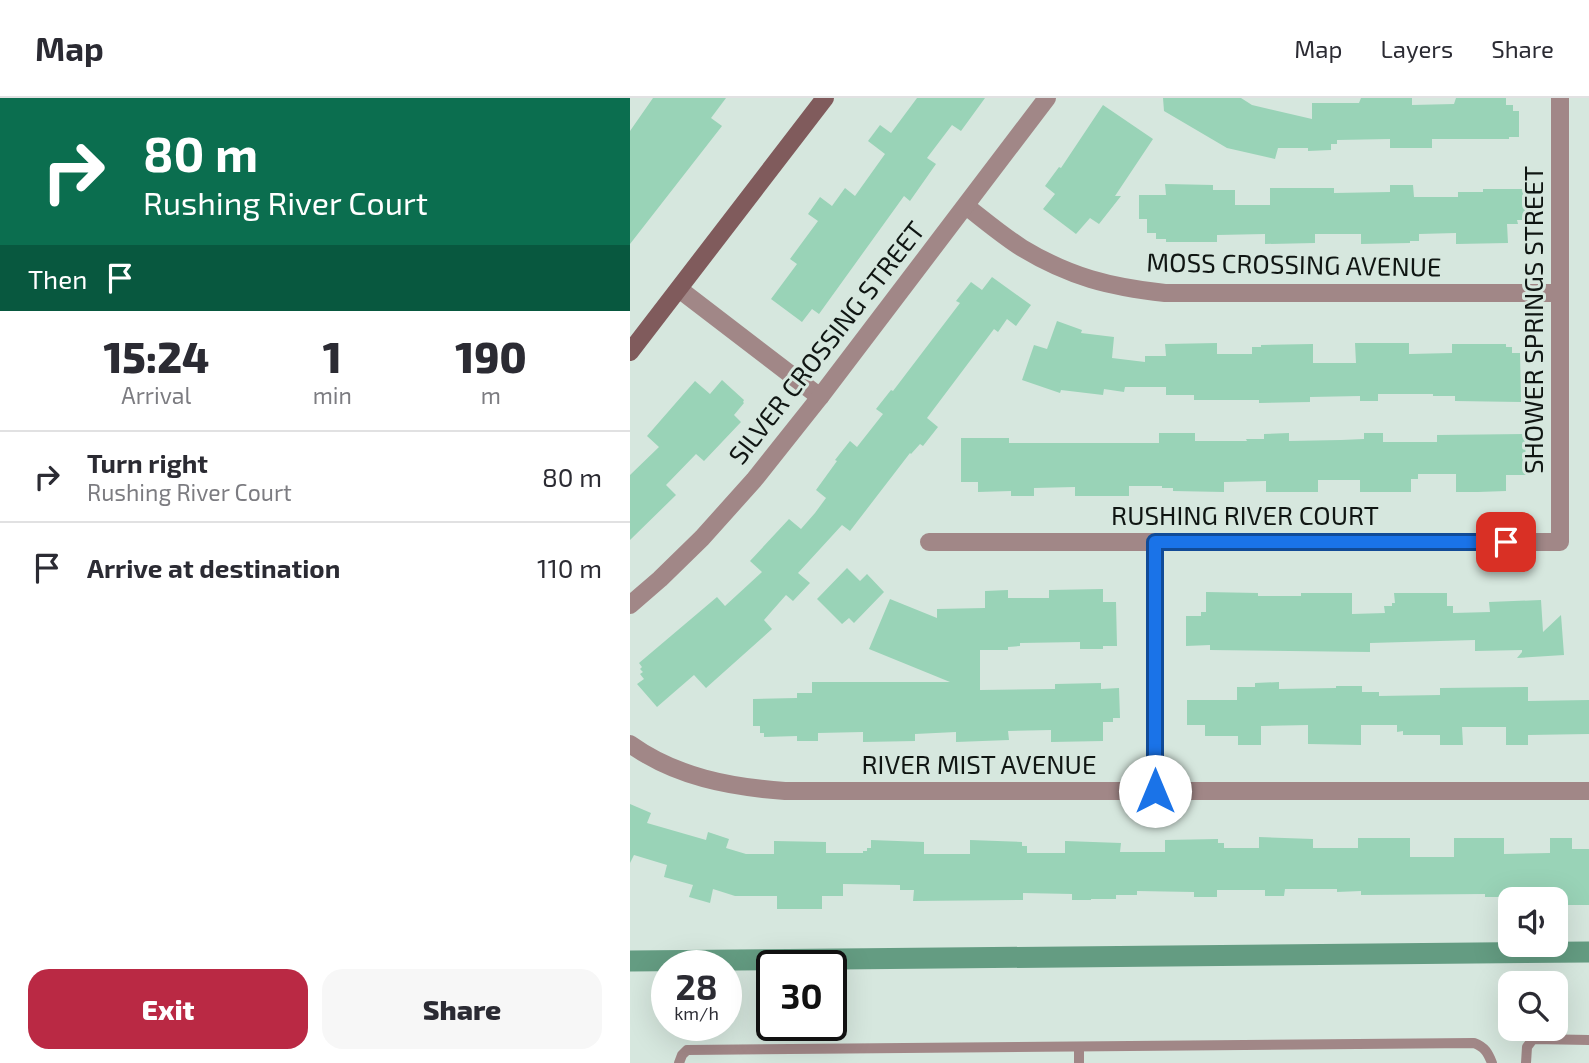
<!DOCTYPE html>
<html lang="en">
<head>
<meta charset="utf-8">
<style>
  :root { --surface:#fff; --page:#f7f7f7; --text:#2b2b33; --muted:#7c7c81; --line:#e1e1e2; --accent:#ba2944 }
  body { margin:0; font-family:"Exo 2",sans-serif; background:var(--page); color:var(--text); height:100vh; display:flex; flex-direction:column; font-size:26px; white-space:nowrap }
  * { box-sizing:border-box; margin:0 }
  p { font-size:23px; color:var(--muted) }
  .icon { flex:none; width:38px; height:38px; fill:none; stroke:currentColor; stroke-width:2; stroke-linecap:round; stroke-linejoin:round }
  .map { position:relative; flex:1; overflow:hidden }
  .drawer { display:flex; flex-direction:column; background:var(--surface); width:630px }
  .drawer>* { flex:none }
  .hud { background:#0b6e4f; color:#fff; overflow:hidden }
  .controls { position:absolute; left:868px; top:789px; display:grid; gap:14px }
  .controls a { display:grid; place-items:center; width:70px; height:70px; border-radius:14px; background:var(--surface); box-shadow:0 7px 28px #0002; font-size:35px }
  .speed { position:absolute; left:21px; top:852px; display:flex; gap:14px; font-size:35px; font-weight:700; text-align:center }
  .speed>* { display:grid; place-content:center; width:91px; height:91px; border-radius:50%; background:var(--surface); box-shadow:0 7px 28px #0002; line-height:1 }
  .speed small { font-size:18px; font-weight:400 }
  .speed .limit { border:4px solid #111; border-radius:10px; background:#fff; color:#111 }
  .pin { position:absolute; display:grid; place-items:center; width:60px; height:60px; color:#fff; margin:-30px; border-radius:14px; box-shadow:0 4px 10px #0006 }
  .me { position:absolute; width:77px; margin:-38px; rotate:0deg; stroke-linejoin:round; filter:drop-shadow(0 0 5px #0008) }
  .turn { display:flex; align-items:center; gap:24px; height:147px; padding:0 28px; font-size:32px }
  .turn .icon { width:91px; height:91px; stroke-width:2.5 }
  .turn b { display:block; font-size:49px; line-height:60px }
  .then { display:flex; align-items:center; height:66px; padding:0 28px; background:#0003; gap:14px; font-size:26px }
  .eta { display:flex; justify-content:space-evenly; align-items:center; height:119px; text-align:center }
  .eta b { font-size:42px; font-weight:800; line-height:49px }
  .button { display:flex; gap:14px; margin-top:auto; padding:14px 28px }
  .button a { flex:1; height:80px; border-radius:21px; background:var(--accent); color:#fff; font-size:28px; font-weight:800; line-height:80px; text-align:center }
  .button a+a { background:var(--page); color:var(--text) }
  ul { padding:0; list-style:none }
  li { display:flex; align-items:center; gap:21px; height:91px; padding:0 28px; border-top:2px solid var(--line) }
  li div { flex:1 }
  li b { display:block; font-size:26px }
  li em { font-style:normal }
  header { display:flex; align-items:center; gap:42px; box-sizing:border-box; height:98px; padding:0 35px; background:var(--surface); border-bottom:2px solid var(--line) }
  header strong { font-size:33px }
  nav { display:flex; gap:38px; margin-inline-start:auto; font-size:24px }
  main { display:flex; flex:1; min-height:0 }
  .map>svg:first-child { display:block }
  .lines { fill:none; stroke-linecap:round; stroke-linejoin:round }
  .canal { stroke:#649c82; stroke-width:21 }
  .building { fill:#99d3b7 }
  .lane { stroke:#a18787; stroke-width:10 }
  .street { stroke:#a18787; stroke-width:18 }
  .secondary { stroke:#805b5c; stroke-width:18 }
  .route-casing { stroke:#114b97; stroke-width:18 }
  .route { stroke:#1a73e8; stroke-width:12 }
  .labels { text-anchor:middle; stroke-width:6; stroke-linejoin:round; paint-order:stroke }
  .street-label { font-size:26px; fill:#101613; stroke:#d6e7de }
</style>
</head>
<body>
<header>
<strong>Map</strong>
<nav><a>Map</a><a>Layers</a><a>Share</a></nav>
</header>
<main>
<section class="drawer">
<div class="hud">
<div class="turn"><svg class="icon" aria-label="right" viewBox="0 0 24 24"><path d="M7 20v-9h11M14 6l5 5-5 5"/></svg><div><b>80 m</b>Rushing River Court</div></div>
<div class="then">Then<svg class="icon" aria-label="arrive" viewBox="0 0 24 24"><path d="M6 21V4h12l-3 4 3 4H6"/></svg></div>
</div>
<div class="eta">
<div><b>15:24</b><p>Arrival</p></div>
<div><b>1</b><p>min</p></div>
<div><b>190</b><p>m</p></div>
</div>
<ul>
<li><svg class="icon" aria-label="right" viewBox="0 0 24 24"><path d="M7 20v-9h11M14 6l5 5-5 5"/></svg><div><b>Turn right</b><p>Rushing River Court</p></div><em>80 m</em></li>
<li><svg class="icon" aria-label="arrive" viewBox="0 0 24 24"><path d="M6 21V4h12l-3 4 3 4H6"/></svg><div><b>Arrive at destination</b></div><em>110 m</em></li>
</ul>
<div class="button"><a>Exit</a><a>Share</a></div>
</section>
<div class="map">
<svg width="959" height="965" viewBox="0 0 959 965">
  <rect width="100%" height="100%" fill="#d6e7de"/>
  <g class="lines">
    <!-- canal -->
    <path class="canal" d="M0 863 959 854"/>
  </g>
  <!-- building -->
  <g class="building">
    <path d="M23 0H96L81 20 92 28 0 146V33Z"/>
    <path d="M287 0H355L331 33 322 27 297 60 306 66 280 103 274 98 189 216 182 211 172 224 141 201 167 166 160 161 188 123 178 116 190 99 202 108 215 90 225 98 255 56 238 43 250 27 261 35Z"/>
    <path d="M533 0H611L622 7 682 21V5H729L731 0H782V7L824 6 826 0H876V7H883V13H889V39H879V41H802V50H760V41L707 42V46H701V52L678 53V50H648L645 61 597 50 534 13Z"/>
    <path d="M473 7 523 41 485 98H491L469 126 460 120 446 136 413 111 425 96 415 88 429 69 431 70Z"/>
    <path d="M535 86 583 87V92H605V107H640V90H704V95L760 94V87H783L784 99H828V94H853V91H895V122H887L888 126H877L878 145 826 146V135L789 136V143H780V145L731 146V136H685V145L635 146V136L587 137V144H536V141H526V135H517V121H509V97H536Z"/>
    <path d="M362 179 401 207 386 228 377 221 368 234 364 231 297 320 308 329 293 348 290 346 281 356 280 355 220 433 212 427 168 475 180 485 163 503 156 497 134 522 142 531 76 590 64 577 27 609 7 586 14 581 10 576 13 574 10 571 12 569 9 565 87 499 95 508 132 474 120 463 159 421 171 431 185 415 196 400 186 392 207 363 205 362 220 343 227 349 253 316 246 311 261 292 263 293 330 205 326 203 341 184 352 192Z"/>
    <path d="M427 223 452 232 451 235 484 239 482 260 515 264V258H536L535 246 587 245V256H622V249H631V247L683 246V265H726L725 245H779V256L822 255V246H876V249H882V255H890L891 304 825 303V298H803V296H748V303H730V298L680 299V304L629 305V302H564V297H536V289H495L494 294 474 291 473 297 431 292 430 295 392 282 404 247 417 251Z"/>
    <path d="M92 282 114 302 113 304 114 305 104 317 111 324 74 363 66 356 36 387 46 397 0 442V377L29 349 17 338 65 283 80 296Z"/>
    <path d="M529 335H565V343H617L616 341H634V336L659 335V343L711 342 734 341V335H753V344H807V337L895 336 896 377H876V393L848 394H826V376H788V381H781V394H730V382H688V394H636V383L594 384V394L543 393V390H532V388H499V398H445V389L404 390V398H381V393L348 394V384H331V340H379V345H529Z"/>
    <path d="M217 470 230 483 237 476 254 494 224 525 219 520 212 526 187 501Z"/>
    <path d="M473 491V504H486L487 548H473V551H450V544L390 545V548L378 549V552H350V592L425 591V586L471 585V591L489 590 490 620H483V624H473V643L421 644V632L378 633 379 642 326 644V634L285 636V643L233 644V634L188 635V643H167V638L134 639V635H130V628H123V601L167 600V595H182V584H320L239 551 260 501 307 520V511L355 510V493L378 492V500H419V492Z"/>
    <path d="M576 494 628 495V498H671V495H722V516L755 515 754 508H762V505H765L764 495H817V508H823V515L860 514 859 504 911 502 913 534 931 517 934 557 887 560 892 554V552L845 553V542L740 545V554L580 552V547L556 548V518H571V514H576Z"/>
    <path d="M649 584V591L706 590V588H732V594H749V598L810 597V590L898 589V603L959 602V636L898 637V647H876V629H832L833 647H810V637H773V633L767 634V627H731V647L678 646V627L631 628V647H608V638H575V627H557V602H607V589H625V585Z"/>
    <path d="M0 706 21 715 17 725 76 742 78 734 99 741 96 750 116 756H144V743L196 744V755H233V753H237V750H241V742L294 744V756H340V742L392 744V748H397V755H435V743L491 745 490 754H535V742L588 741V745H594V750H629V739L683 741V750H728V740H780V759H824V740H874V756L920 755V740H942V751H959V807H926V802H902V799H855V796L731 797V793L707 794V791H655L654 798H635V792H587V799H564V794L507 793V797H486V801H461V802H442V796L393 795V802L283 803 284 792H270V787L213 786V798H192V811H147V798H105L83 791 80 805 59 799 63 787 34 779 37 767 4 757 0 765Z"/>
  </g>
  <g class="lines">
    <!-- lane -->
    <g class="lane">
      <path d="M449 949V965"/>
      <path d="M49 965 52 957 57 952 844 945C855 949 858 955 862 965"/>
      <path d="M896 965 897 949 903 941 959 942"/>
    </g>
    <!-- street -->
    <g class="street">
      <path d="M336 108C354 122 373 138 392 150 440 179 480 189 535 195H930"/>
      <path d="M49 191 190 299"/>
      <path d="M299 444H930V0"/>
      <path d="M525 444V693"/>
      <path d="M0 507 30 481 72 440 124 382 190 299 417 0"/>
      <path d="M0 646C46 679 100 689 155 693H959"/>
    </g>
    <!-- secondary -->
    <path class="secondary" d="M0 254 195 0"/>
  </g>
  <g class="lines">
    <!-- route casing -->
    <g class="route-casing">
      <path id="route" d="M525 693V444H876"/>
    </g>
    <!-- route -->
    <use href="#route" class="route"/>
  </g>
  <g class="labels">
    <!-- street labels -->
    <g class="street-label">
      <text transform="translate(664 167) rotate(1)" y="9">MOSS CROSSING AVENUE</text>
      <text transform="translate(904 222) rotate(-90)" y="9">SHOWER SPRINGS STREET</text>
      <text transform="translate(197 245) rotate(-52)" y="9">SILVER CROSSING STREET</text>
      <text x="615" y="427">RUSHING RIVER COURT</text>
      <text x="349" y="676">RIVER MIST AVENUE</text>
    </g>
  </g>
</svg>
<div class="controls">
<a><svg class="icon" aria-label="sound" viewBox="0 0 24 24"><path d="M4 9h4l5-4v14l-5-4H4zM17 9q2 3 0 6"/></svg></a>
<a><svg class="icon" aria-label="search" viewBox="0 0 24 24"><circle cx="10" cy="10" r="6"/><path d="M15 15l6 6"/></svg></a>
</div>
<div class="speed"><div>28<small>km/h</small></div><div class="limit">30</div></div>
<div class="pin" style="left:876px;top:444px;background:#d93025"><svg class="icon" aria-label="arrive" viewBox="0 0 24 24"><path d="M6 21V4h12l-3 4 3 4H6"/></svg></div>
<svg class="me" style="left:525px;top:693px" viewBox="-20 -20 40 40"><circle r="19" fill="#fff"/><path d="M0-13L10 11 0 6-10 11z" fill="#1a73e8"/></svg>
</div>
</main>
</body>
</html>
